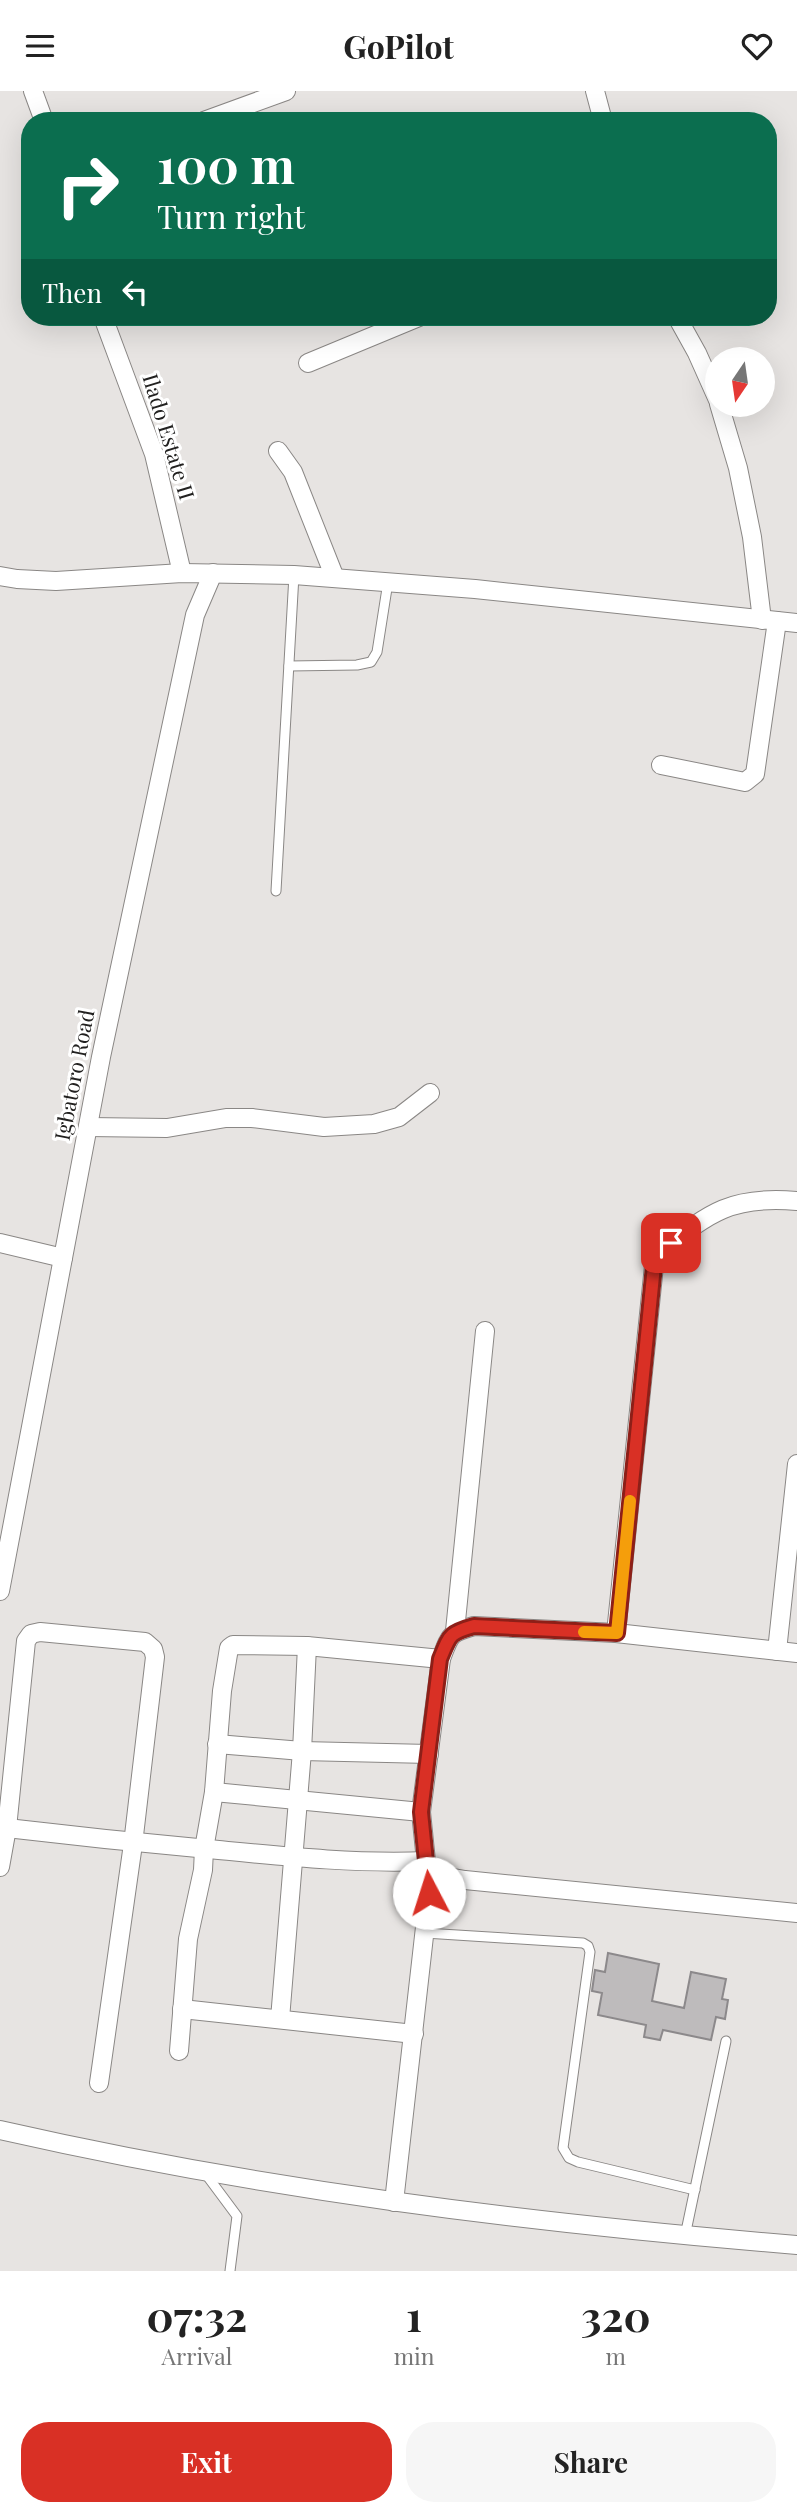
<!DOCTYPE html>
<html lang="en">
<head>
<meta charset="utf-8">
<style>
  :root { --surface:#fff; --page:#f6f6f6; --text:#222; --muted:#767676; --accent:#d93025 }
  body { margin:0; font-family:"Playfair Display",serif; background:var(--page); color:var(--text); height:100vh; display:flex; flex-direction:column; font-size:26px; white-space:nowrap }
  * { box-sizing:border-box; margin:0 }
  p { font-size:23px; color:var(--muted) }
  .icon { flex:none; width:38px; height:38px; fill:none; stroke:currentColor; stroke-width:2; stroke-linecap:round; stroke-linejoin:round }
  .map { position:relative; height:2180px; overflow:hidden }
  .panel { display:flex; flex-direction:column; background:var(--surface); flex:1 }
  .panel>* { flex:none }
  .banner { position:absolute; left:21px; top:21px; width:756px; height:214px; border-radius:28px; box-shadow:0 7px 28px #0002; background:#0b6e4f; color:#fff; overflow:hidden }
  .needle { width:46px; rotate:193deg }
  .tools { position:absolute; left:705px; top:256px; display:grid; gap:14px }
  .tools a { display:grid; place-items:center; width:70px; height:70px; border-radius:50%; background:var(--surface); box-shadow:0 7px 28px #0002; font-size:35px }
  .pin { position:absolute; display:grid; place-items:center; width:60px; height:60px; color:#fff; margin:-30px; border-radius:14px; box-shadow:0 4px 10px #0006 }
  .me { position:absolute; width:77px; margin:-38px; rotate:355deg; stroke-linejoin:round; filter:drop-shadow(0 0 5px #0008) }
  .turn { display:flex; align-items:center; gap:24px; height:147px; padding:0 21px; font-size:32px }
  .turn .icon { width:91px; height:91px; stroke-width:2.5 }
  .turn b { display:block; font-size:49px; line-height:60px }
  .then { display:flex; align-items:center; height:66px; padding:0 21px; background:#0003; gap:14px; font-size:26px }
  .eta { display:flex; justify-content:space-evenly; align-items:center; height:119px; text-align:center }
  .eta b { font-size:42px; font-weight:700; line-height:49px }
  .primary-button { display:flex; gap:14px; margin-top:auto; padding:14px 21px }
  .primary-button a { flex:1; height:80px; border-radius:28px; background:var(--accent); color:#fff; font-size:28px; font-weight:700; line-height:80px; text-align:center }
  .primary-button a+a { background:var(--page); color:var(--text) }
  header { display:flex; justify-content:space-between; align-items:center; height:91px; padding:0 21px; background:var(--surface); font-size:32px; font-weight:700 }
  .map>svg:first-child { display:block }
  .building { fill:#bebbbc; stroke:#8c898b; stroke-width:2 }
  .lines { fill:none; stroke-linecap:round; stroke-linejoin:round }
  .service-casing { stroke:#8a8785; stroke-width:11 }
  .minor-casing { stroke:#8a8785; stroke-width:20 }
  .service { stroke:#fff; stroke-width:9 }
  .minor { stroke:#fff; stroke-width:18 }
  .route-casing { stroke:#8d1f18; stroke-width:18 }
  .route { stroke:#d93025; stroke-width:12 }
  .slow { stroke:#f59e0b; stroke-width:12 }
  .labels { text-anchor:middle; stroke-width:6; stroke-linejoin:round; paint-order:stroke }
  .street-label { font-size:21px; fill:#222120; stroke:#fff }
</style>
</head>
<body>
<header><svg class="icon" aria-label="menu" viewBox="0 0 24 24"><path d="M4 6h16M4 12h16M4 18h16"/></svg>GoPilot<svg class="icon" aria-label="heart" viewBox="0 0 24 24"><path d="M12 20l-8-8c-3-5 5-10 8-4 3-6 11-1 8 4z"/></svg></header>
<div class="map">
<svg width="797" height="2180" viewBox="0 0 797 2180">
  <rect width="100%" height="100%" fill="#e7e4e2"/>
  <!-- building -->
  <path class="building" d="M608 1862 659 1873 652 1910 684 1917 691 1881 726 1888 722 1908 728 1909 725 1928 716 1926 711 1949 663 1939 660 1949 644 1946 646 1934 598 1924 602 1902 592 1900 595 1879 605 1881Z"/>
  <g class="lines">
    <!-- service casing -->
    <g class="service-casing">
      <g id="service">
        <path d="M289 575 357 574 371 571 377 561 388 491"/>
        <path d="M276 800 294 484"/>
        <path d="M425 1842 583 1852 588 1855 590 1861 563 2057 569 2067 578 2071 695 2099"/>
        <path d="M205 2082 237 2125 230 2180"/>
        <path d="M685 2145 726 1950"/>
      </g>
    </g>
    <!-- minor casing -->
    <g class="minor-casing">
      <g id="minor">
        <path d="M33 0 44 30"/>
        <path d="M595 0 603 30"/>
        <path d="M204 30 286 0"/>
        <path d="M103 226 154 363 182 482"/>
        <path d="M677 226 697 262 718 309"/>
        <path d="M308 272 419 226"/>
        <path d="M719 313 738 377 752 446 762 529"/>
        <path d="M278 360 293 381 335 487"/>
        <path d="M0 485 17 488 56 490 182 482 294 484 475 498 797 532"/>
        <path d="M661 674 745 691 755 683 777 530"/>
        <path d="M88 1036 167 1037 226 1027H252L324 1036 374 1033 399 1026 430 1002"/>
        <path d="M0 1152 63 1167"/>
        <path d="M0 1500 101 966 195 524 213 482"/>
        <path d="M455 1540 485 1240"/>
        <path d="M616 1542 655 1165C707 1124 727 1104 797 1110"/>
        <path d="M777 1560 797 1373"/>
        <path d="M217 1653 302 1660 429 1663"/>
        <path d="M214 1701 421 1721"/>
        <path d="M7 1737C74 1745 141 1752 208 1758 281 1765 353 1773 426 1770L431 1783 465 1789 797 1822"/>
        <path d="M426 1770 421 1721 441 1568C450 1544 449 1542 474 1535L616 1542 797 1562"/>
        <path d="M0 1776 7 1737 26 1550 31 1543 40 1541 145 1551 153 1558 155 1566 133 1753 99 1992"/>
        <path d="M182 1918 414 1943"/>
        <path d="M280 1928 302 1660 307 1555"/>
        <path d="M179 1960 188 1848 203 1779 204 1758 214 1701 222 1600 229 1557 233 1554 307 1555 441 1568"/>
        <path d="M0 2039C264 2099 528 2132 797 2154"/>
        <path d="M394 2111 431 1783"/>
      </g>
    </g>
    <!-- service -->
    <use href="#service" class="service"/>
    <!-- minor -->
    <use href="#minor" class="minor"/>
  </g>
  <g class="lines">
    <!-- route casing -->
    <g class="route-casing">
      <path id="route" d="M429 1802 431 1783 426 1770 421 1721 440 1568C450 1544 449 1542 474 1535L617 1542 655 1165 671 1152"/>
    </g>
    <!-- route -->
    <use href="#route" class="route"/>
    <!-- slow -->
    <path class="slow" d="M584 1541 617 1542 630 1410"/>
  </g>
  <g class="labels">
    <!-- street labels -->
    <g class="street-label">
      <text transform="translate(168 346) rotate(73)" y="7">Ilado Estate II</text>
      <text transform="translate(75 984) rotate(-79)" y="7">Igbatoro Road</text>
    </g>
  </g>
</svg>
<div class="tools">
<a><svg class="needle" viewBox="-14 -14 28 28"><path d="M0-13l5 13h-10z" fill="#e53935"/><path d="M0 13l5-13h-10z" fill="#767676"/></svg></a>
</div>
<div class="pin" style="left:671px;top:1152px;background:#d93025"><svg class="icon" aria-label="arrive" viewBox="0 0 24 24"><path d="M6 21V4h12l-3 4 3 4H6"/></svg></div>
<svg class="me" style="left:429px;top:1802px" viewBox="-20 -20 40 40"><circle r="19" fill="#fff"/><path d="M0-13L10 11 0 6-10 11z" fill="#d93025"/></svg>
<div class="banner">
<div class="turn"><svg class="icon" aria-label="right" viewBox="0 0 24 24"><path d="M7 20v-9h11M14 6l5 5-5 5"/></svg><div><b>100 m</b>Turn right</div></div>
<div class="then">Then<svg class="icon" aria-label="left" viewBox="0 0 24 24"><path d="M17 20v-9H6M10 6l-5 5 5 5"/></svg></div>
</div>
</div>
<section class="panel">
<div class="eta">
<div><b>07:32</b><p>Arrival</p></div>
<div><b>1</b><p>min</p></div>
<div><b>320</b><p>m</p></div>
</div>
<div class="primary-button"><a>Exit</a><a>Share</a></div>
</section>
</body>
</html>
